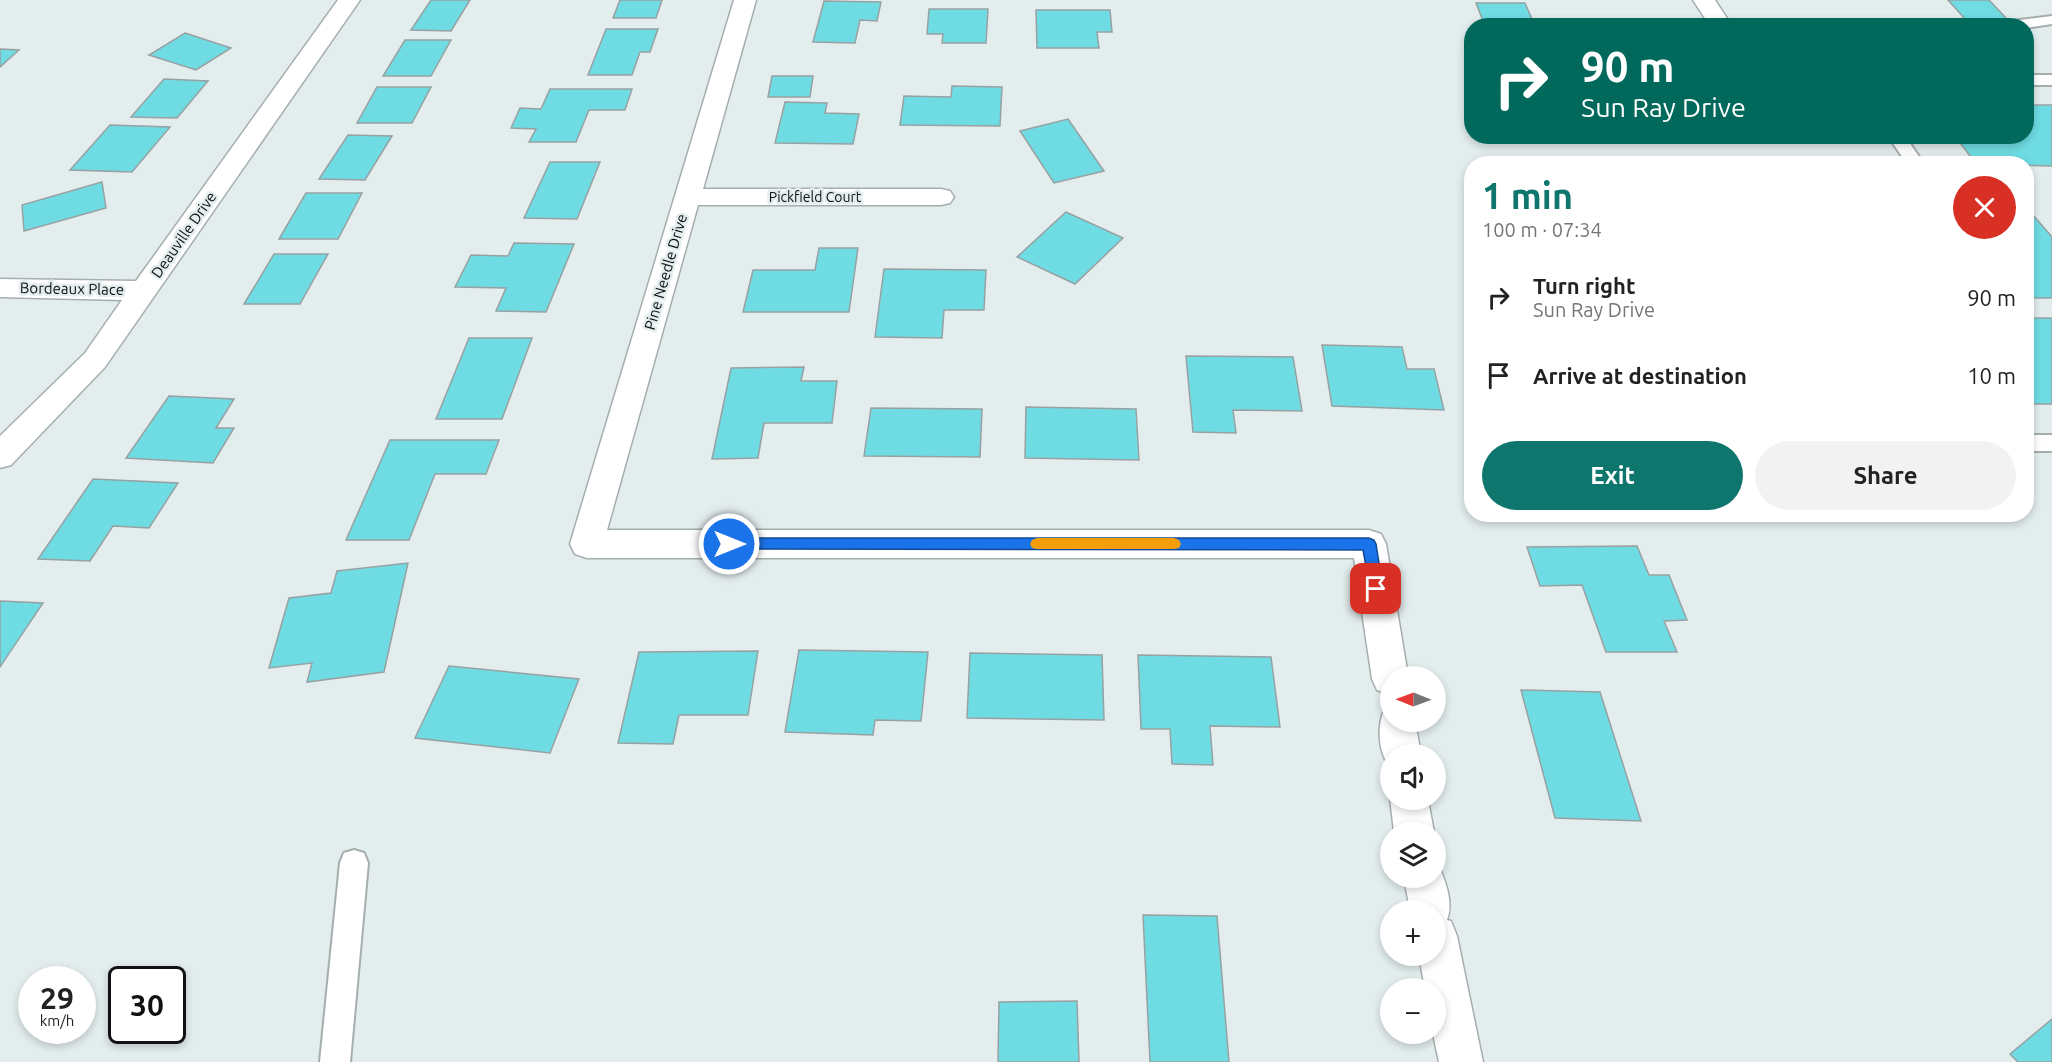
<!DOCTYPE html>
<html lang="en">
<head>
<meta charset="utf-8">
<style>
  :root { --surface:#fff; --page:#f2f2f2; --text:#222; --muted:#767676; --accent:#0f766e }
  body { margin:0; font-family:Ubuntu,sans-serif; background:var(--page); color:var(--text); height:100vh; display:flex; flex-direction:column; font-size:22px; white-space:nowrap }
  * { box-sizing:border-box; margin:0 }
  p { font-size:20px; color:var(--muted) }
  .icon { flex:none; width:33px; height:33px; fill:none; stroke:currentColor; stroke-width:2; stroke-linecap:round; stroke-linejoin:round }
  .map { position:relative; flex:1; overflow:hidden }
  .sheet { position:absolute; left:1464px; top:156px; width:570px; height:366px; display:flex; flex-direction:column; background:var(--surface); border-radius:24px; box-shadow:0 3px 9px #0003 }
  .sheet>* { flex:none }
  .hud { position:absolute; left:1464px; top:18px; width:570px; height:126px; border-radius:24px; box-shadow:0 3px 9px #0003; background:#00695c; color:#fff; overflow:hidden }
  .needle { width:39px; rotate:271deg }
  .fabs { position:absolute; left:1380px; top:666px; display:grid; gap:12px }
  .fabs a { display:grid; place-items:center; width:66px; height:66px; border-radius:50%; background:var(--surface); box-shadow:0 3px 9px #0003; font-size:30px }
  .speed { position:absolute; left:18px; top:966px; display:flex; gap:12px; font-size:30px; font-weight:700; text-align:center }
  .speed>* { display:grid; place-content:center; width:78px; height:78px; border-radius:50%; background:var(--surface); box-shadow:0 3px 9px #0003; line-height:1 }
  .speed small { font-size:15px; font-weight:400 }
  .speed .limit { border:3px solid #111; border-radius:9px; background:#fff; color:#111 }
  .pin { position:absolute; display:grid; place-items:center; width:51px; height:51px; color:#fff; margin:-26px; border-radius:12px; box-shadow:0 3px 9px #0006 }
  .me { position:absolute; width:66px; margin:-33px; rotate:90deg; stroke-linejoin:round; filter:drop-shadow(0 0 4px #0008) }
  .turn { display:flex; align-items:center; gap:21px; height:126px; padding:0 18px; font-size:27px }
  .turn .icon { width:78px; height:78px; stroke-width:2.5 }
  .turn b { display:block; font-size:42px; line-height:51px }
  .round { display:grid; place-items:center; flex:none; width:63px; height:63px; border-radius:32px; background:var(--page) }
  .head { display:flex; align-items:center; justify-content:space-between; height:102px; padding:0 18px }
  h1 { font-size:36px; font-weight:700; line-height:45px; color:var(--accent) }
  .action { display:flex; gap:12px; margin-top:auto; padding:12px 18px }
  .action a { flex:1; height:69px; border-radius:36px; background:var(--accent); color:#fff; font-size:24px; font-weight:700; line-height:69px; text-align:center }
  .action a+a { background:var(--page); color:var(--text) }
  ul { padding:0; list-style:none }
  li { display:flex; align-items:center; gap:18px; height:78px; padding:0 18px }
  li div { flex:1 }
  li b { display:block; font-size:22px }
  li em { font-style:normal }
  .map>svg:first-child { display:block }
  .building { fill:#6fdce3; stroke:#98a1a2; stroke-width:1.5 }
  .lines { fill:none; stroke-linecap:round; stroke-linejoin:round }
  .service-casing { stroke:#a5aeaf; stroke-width:4 }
  .minor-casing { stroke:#a5aeaf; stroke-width:3 }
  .service { fill:#fff; fill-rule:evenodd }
  .minor { fill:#fff; fill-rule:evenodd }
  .route { fill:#1a73e8; stroke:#114b97; stroke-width:1.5 }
  .slow { fill:#f59e0b }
  .labels { text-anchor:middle; stroke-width:5; stroke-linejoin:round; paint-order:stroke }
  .far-street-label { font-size:14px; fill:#0b0f0f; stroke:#e3edee }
  .street-label { font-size:15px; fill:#0b0f0f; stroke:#e3edee }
</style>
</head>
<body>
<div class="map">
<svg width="2052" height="1062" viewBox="0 0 2052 1062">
  <rect width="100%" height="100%" fill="#e3edee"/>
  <!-- building -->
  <g class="building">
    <path d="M431 0H470L451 31 411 30Z"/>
    <path d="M620 0H662L656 18H613Z"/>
    <path d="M1948 0H1989L2007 19H1965Z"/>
    <path d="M824 1 881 2 877 21 860 20 855 43 813 42Z"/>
    <path d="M1476 3H1525L1535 26H1485Z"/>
    <path d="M929 9H988L986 43H942L943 34H927Z"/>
    <path d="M1036 10H1110L1112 32H1097L1099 48H1037Z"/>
    <path d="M606 29H658L650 52H640L632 75H588Z"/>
    <path d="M185 33 231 48 196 70 149 55Z"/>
    <path d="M405 40H451L431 76H383Z"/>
    <path d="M0 49 19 50 0 67Z"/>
    <path d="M772 76H813L810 97H768Z"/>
    <path d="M164 79 208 81 177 118 131 117Z"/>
    <path d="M952 86 1002 87 1000 126 900 125 904 96 951 97Z"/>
    <path d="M377 87H431L412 123H357Z"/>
    <path d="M550 89H632L625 110H589L576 142H529L536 129 511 128 520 108 541 109Z"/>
    <path d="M785 102 827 103 825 113 859 114 853 144 775 143Z"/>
    <path d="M2026 105H2052V166L1976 164 1955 136H2026Z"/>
    <path d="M1068 119 1104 171 1054 183 1020 131Z"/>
    <path d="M110 125 170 127 132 172 70 170Z"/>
    <path d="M348 135 392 136 365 180 319 179Z"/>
    <path d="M550 162H600L577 219 524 218Z"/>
    <path d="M102 182 106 208 24 231 22 205Z"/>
    <path d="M306 193H362L338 239H279Z"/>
    <path d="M2026 207 2052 237V298H2026Z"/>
    <path d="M1066 212 1123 238 1075 284 1017 257Z"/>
    <path d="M514 243 574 244 546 312 496 311 506 288 455 287 471 255 508 256Z"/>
    <path d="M819 248H858L849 312H743L753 270H815Z"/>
    <path d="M274 254H328L300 304H244Z"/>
    <path d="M884 269 986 270 984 310H944L942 338 875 337Z"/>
    <rect x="2026" y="318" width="26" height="86"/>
    <path d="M469 338H532L502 419H436Z"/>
    <path d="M1322 345 1402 347 1407 369H1434L1444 410 1332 406Z"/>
    <path d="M1186 356 1293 357 1302 411 1233 410 1236 433 1193 432Z"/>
    <path d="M804 367 801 381H837L832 423H764L758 458 712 459 731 368Z"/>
    <path d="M169 396 234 399 216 428H234L213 463 126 458Z"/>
    <path d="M1026 407 1136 409 1139 460 1025 458Z"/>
    <path d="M871 408 982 409 980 457 864 456Z"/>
    <path d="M390 440H499L486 474H435L409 540H346Z"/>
    <path d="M93 479 178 483 149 528 113 526 90 561 38 559Z"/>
    <path d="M1531 514H1556L1537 521Z"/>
    <path d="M1637 546 1649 575H1669L1687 620 1664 621 1677 652H1606L1582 585 1540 586 1527 547Z"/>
    <path d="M408 563 384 672 307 682 312 663 269 668 289 598 331 593 337 571Z"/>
    <path d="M0 601 43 603 0 667Z"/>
    <path d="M799 650 928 652 921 721 875 720 873 735 785 732Z"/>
    <path d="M758 651 748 715H679L673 744 618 743 639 652Z"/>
    <path d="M970 653 1102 655 1104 720 967 718Z"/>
    <path d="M1138 655 1271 657 1280 727 1210 726 1213 765 1172 764 1170 729H1141Z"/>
    <path d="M449 666 579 679 550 753 415 738Z"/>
    <path d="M1521 690 1600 692 1641 821 1555 818Z"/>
    <path d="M1143 915 1217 916 1229 1062H1150Z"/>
    <path d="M1077 1001 1079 1062H998L999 1002Z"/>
    <path d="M2052 1019V1062H2018L2010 1054Z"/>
  </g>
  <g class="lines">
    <!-- service casing -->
    <g class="service-casing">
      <g id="service">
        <path d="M2052 16V24L2026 28V26H2004L2011 21Z"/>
        <rect x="2026" y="75" width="26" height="10"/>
        <path d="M1888 136H1905L1924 164H1907Z"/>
        <rect x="2026" y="435" width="26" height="16"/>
        <path d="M354 850 364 853 368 863 350 1062H320L340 863 344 853Z"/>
      </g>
    </g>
    <!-- minor casing -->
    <g class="minor-casing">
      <g id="minor">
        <path d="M338 0H360L105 367 11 465 0 468V436L85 353 122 300 0 297V279L136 281Z"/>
        <path d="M734 0H756L703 189H941L950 191 954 197 950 203 941 205H698L607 530H1369L1381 534 1386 544 1408 676H1390V695L1377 690 1372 679 1354 558H587L575 554 570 544Z"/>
        <path d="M1693 0H1715L1732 26H1710Z"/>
        <path d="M1390 708V722H1415L1421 754H1390V767C1378 753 1377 726 1384 710Z"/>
        <path d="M1390 798 1428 800 1434 832H1394Z"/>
        <path d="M1436 863 1438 864C1445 880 1454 902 1447 920L1451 921 1457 936 1483 1062H1439L1433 1034H1436V988H1425L1419 956H1436V910H1410L1404 878H1436Z"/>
      </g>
    </g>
    <!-- service -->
    <use href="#service" class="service"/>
    <!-- minor -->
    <use href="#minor" class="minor"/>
  </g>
  <!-- route -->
  <path class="route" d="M729 538H1369L1374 540 1376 544 1383 589 1381 593H1371L1363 550 729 549 724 548 722 544 724 540Z"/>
  <!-- slow -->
  <path class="slow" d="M1037 538H1174L1179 540 1181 544 1179 548 1174 549H1037L1032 548 1030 544 1032 540Z"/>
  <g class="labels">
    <!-- far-street labels -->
    <g class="far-street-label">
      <text x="815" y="202">Pickfield Court</text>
    </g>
    <!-- street labels -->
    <g class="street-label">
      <text transform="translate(184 235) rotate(-55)" y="5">Deauville Drive</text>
      <text transform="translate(666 272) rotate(-74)" y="5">Pine Needle Drive</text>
      <text transform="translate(72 289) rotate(1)" y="5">Bordeaux Place</text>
    </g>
  </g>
</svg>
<div class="fabs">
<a><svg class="needle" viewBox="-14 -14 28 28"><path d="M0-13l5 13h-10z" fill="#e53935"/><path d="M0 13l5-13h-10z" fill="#767676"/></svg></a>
<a><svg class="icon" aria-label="sound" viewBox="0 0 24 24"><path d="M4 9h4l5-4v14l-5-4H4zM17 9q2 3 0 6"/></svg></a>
<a><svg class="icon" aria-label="layers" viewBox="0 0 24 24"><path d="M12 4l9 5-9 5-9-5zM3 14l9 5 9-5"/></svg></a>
<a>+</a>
<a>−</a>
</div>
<div class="speed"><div>29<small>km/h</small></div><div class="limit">30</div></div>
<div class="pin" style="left:1376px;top:589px;background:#d93025"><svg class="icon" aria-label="arrive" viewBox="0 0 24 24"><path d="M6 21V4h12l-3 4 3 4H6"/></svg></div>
<svg class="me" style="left:729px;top:544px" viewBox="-20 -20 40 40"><circle r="17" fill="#1a73e8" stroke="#fff" stroke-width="3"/><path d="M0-11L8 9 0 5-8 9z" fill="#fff"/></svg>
<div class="hud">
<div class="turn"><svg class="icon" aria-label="right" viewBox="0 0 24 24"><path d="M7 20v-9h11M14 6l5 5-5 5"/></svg><div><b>90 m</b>Sun Ray Drive</div></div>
</div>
<section class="sheet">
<div class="head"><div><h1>1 min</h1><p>100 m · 07:34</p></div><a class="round" style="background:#d93025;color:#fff"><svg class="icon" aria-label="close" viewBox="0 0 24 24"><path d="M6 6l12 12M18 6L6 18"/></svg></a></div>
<ul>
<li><svg class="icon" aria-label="right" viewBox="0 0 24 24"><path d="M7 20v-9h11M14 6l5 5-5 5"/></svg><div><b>Turn right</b><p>Sun Ray Drive</p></div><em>90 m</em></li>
<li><svg class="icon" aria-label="arrive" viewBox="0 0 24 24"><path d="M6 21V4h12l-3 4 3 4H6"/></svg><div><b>Arrive at destination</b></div><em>10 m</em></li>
</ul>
<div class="action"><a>Exit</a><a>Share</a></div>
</section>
</div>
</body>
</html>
